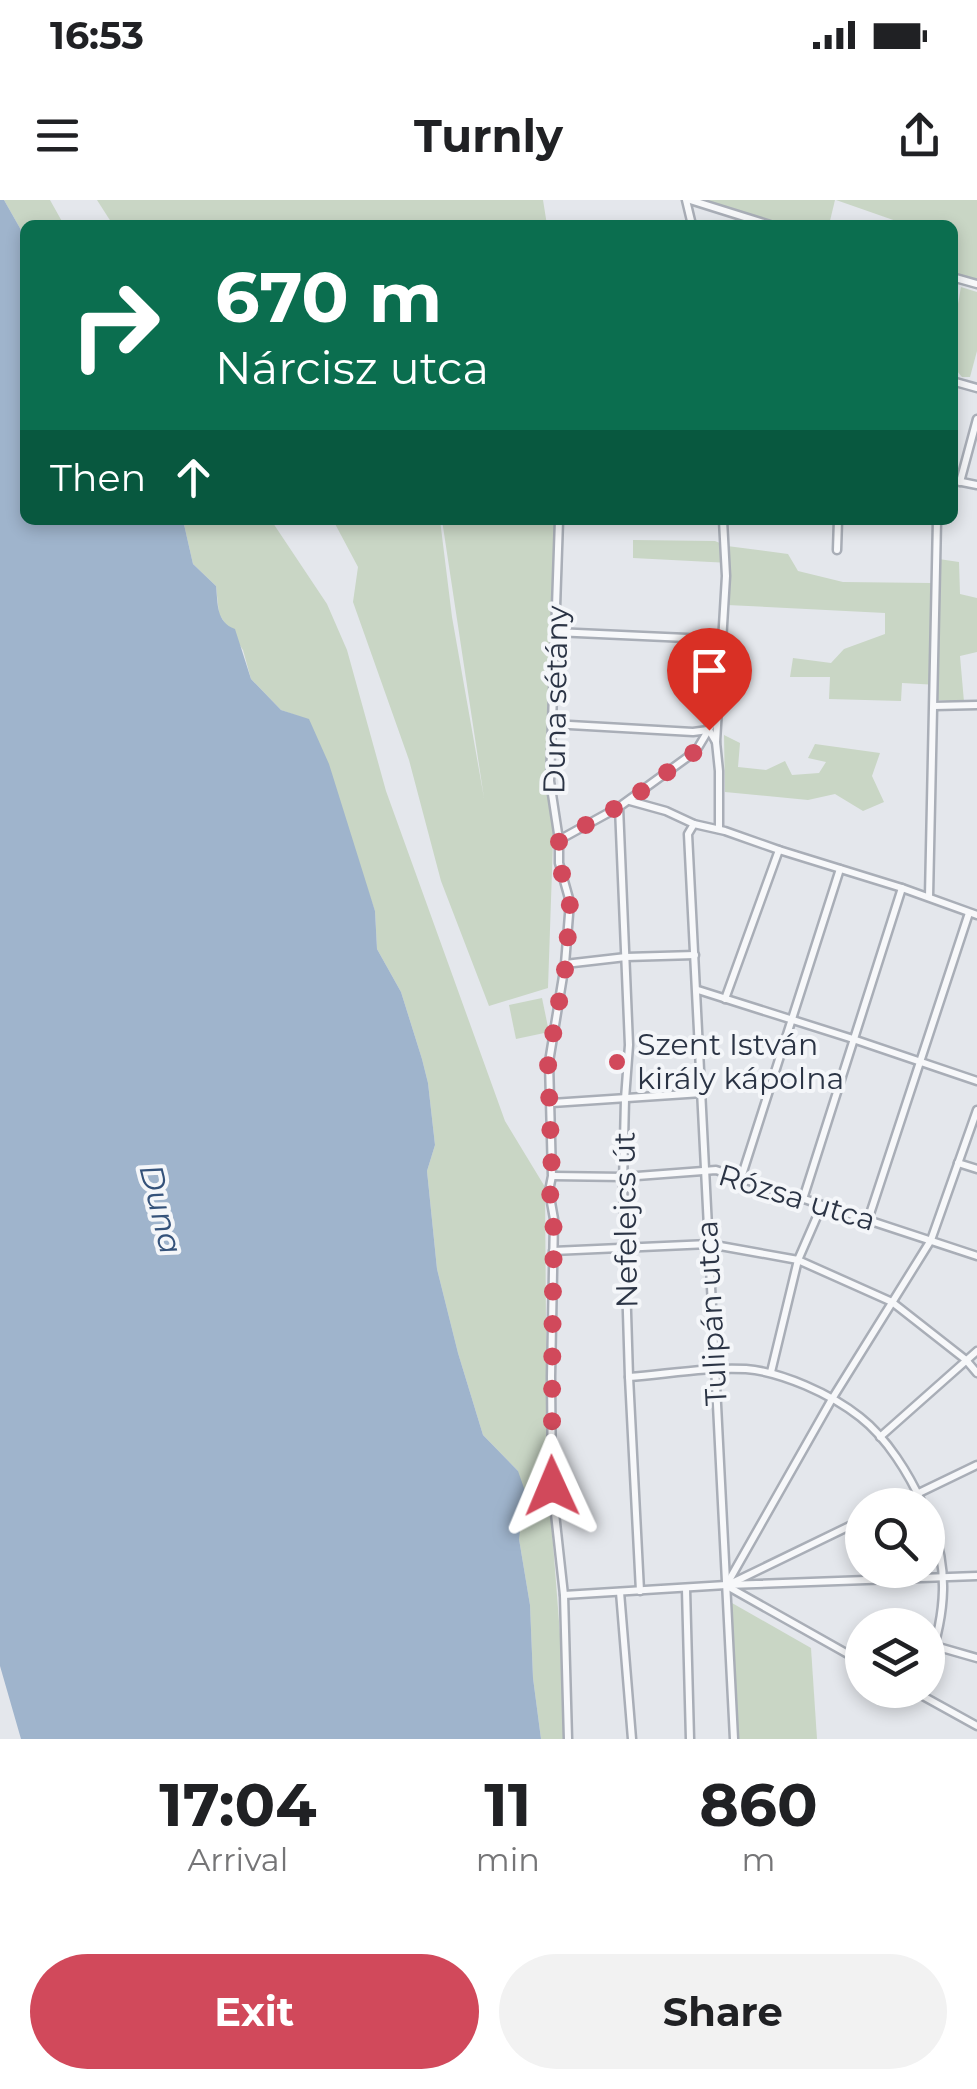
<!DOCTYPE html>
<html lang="en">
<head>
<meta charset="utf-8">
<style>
  :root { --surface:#fff; --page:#f2f2f2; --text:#202124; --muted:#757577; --accent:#d1495b }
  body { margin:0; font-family:Montserrat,sans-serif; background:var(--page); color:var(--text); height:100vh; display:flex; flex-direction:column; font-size:38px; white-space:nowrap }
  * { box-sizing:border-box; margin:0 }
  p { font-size:32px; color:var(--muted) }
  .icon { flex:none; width:55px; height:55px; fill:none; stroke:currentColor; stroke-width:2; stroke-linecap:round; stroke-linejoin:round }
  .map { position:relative; height:1539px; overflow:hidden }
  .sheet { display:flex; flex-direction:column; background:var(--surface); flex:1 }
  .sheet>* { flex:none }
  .hud { position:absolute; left:20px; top:20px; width:938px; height:305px; border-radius:15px; box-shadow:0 5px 15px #0003; background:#0b6e4f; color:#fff; overflow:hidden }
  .buttons { position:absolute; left:845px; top:1288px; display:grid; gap:20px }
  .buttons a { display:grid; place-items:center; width:100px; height:100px; border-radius:50%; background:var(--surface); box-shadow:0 5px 15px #0003; font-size:50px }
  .pin { position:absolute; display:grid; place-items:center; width:85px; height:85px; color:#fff; margin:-102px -42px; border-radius:50% 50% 50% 0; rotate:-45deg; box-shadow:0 0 10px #0007 }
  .pin .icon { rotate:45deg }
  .me { position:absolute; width:110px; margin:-55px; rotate:359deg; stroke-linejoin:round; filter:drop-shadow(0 0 8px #0008) }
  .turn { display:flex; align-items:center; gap:35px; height:210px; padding:0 30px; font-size:45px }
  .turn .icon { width:130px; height:130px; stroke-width:2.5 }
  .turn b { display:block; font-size:70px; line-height:85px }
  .then { display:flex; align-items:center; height:95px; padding:0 30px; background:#0003; gap:20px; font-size:38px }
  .eta { display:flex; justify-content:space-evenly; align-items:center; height:170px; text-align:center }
  .eta b { font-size:60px; font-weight:700; line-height:70px }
  .primary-button { display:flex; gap:20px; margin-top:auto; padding:20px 30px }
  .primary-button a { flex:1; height:115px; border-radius:60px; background:var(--accent); color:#fff; font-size:40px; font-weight:700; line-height:115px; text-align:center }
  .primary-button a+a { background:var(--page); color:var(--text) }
  .status { display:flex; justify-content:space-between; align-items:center; height:70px; padding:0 50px; background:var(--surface); direction:ltr }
  .status svg { height:28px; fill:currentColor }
  header { display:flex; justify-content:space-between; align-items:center; height:130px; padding:0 30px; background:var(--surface); font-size:45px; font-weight:700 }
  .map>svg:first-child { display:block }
  .green { fill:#c9d6c5 }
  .water { fill:#9fb4cc }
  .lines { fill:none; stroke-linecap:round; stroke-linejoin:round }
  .minor-casing { stroke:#a9aeb7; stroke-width:11 }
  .minor { stroke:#f7f8fa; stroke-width:6 }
  .route { stroke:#d1495b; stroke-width:18; stroke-dasharray:0 32.4 }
  .poi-dot { fill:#d1495b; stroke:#f4f6f9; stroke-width:4 }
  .labels { text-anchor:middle; stroke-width:8; stroke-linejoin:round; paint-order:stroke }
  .street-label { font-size:30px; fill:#2b3445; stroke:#f4f6f9 }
  .poi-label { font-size:30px; fill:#2b3445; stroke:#f4f6f9; text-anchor:start }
  .water-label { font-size:32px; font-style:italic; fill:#34527a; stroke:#f4f6f9 }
</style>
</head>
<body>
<div class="status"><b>16:53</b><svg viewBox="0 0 49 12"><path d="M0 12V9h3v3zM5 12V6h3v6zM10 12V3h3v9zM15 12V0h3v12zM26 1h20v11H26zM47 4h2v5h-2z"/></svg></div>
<header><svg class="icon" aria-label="menu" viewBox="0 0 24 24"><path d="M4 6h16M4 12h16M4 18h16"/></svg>Turnly<svg class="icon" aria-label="share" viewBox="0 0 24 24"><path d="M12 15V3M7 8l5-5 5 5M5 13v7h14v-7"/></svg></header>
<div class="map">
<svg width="977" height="1539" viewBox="0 0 977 1539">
  <rect width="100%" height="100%" fill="#e4e7ec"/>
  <!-- green -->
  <g class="green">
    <path d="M4 0H50L64 25H25V37Z"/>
    <path d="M97 0H543L547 25H113Z"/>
    <path d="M696 0H835L829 25H763L698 6Z"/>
    <path d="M836 0H977V79L953 73 952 25H899V22Z"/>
    <path d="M961 87 977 92V151L970 177H962L952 165 953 132Z"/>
    <path d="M183 320H271L327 404 347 450 386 591 505 921 545 987 547 1265 568 1539H541L533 1478 530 1405 519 1339 518 1271 483 1235 458 1153 437 1069 427 971 435 945 428 883 422 859 401 792 377 749 375 711 309 520 281 510 251 479 243 450 219 414 216 386 193 364Z"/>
    <path d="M333 320H440L452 417 484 598 442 320H564L548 788 489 806 441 681 409 560 353 402 358 367Z"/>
    <path d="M633 340 715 341 727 346 788 354 798 371 843 382 931 383 932 358 959 362 960 394 977 398V452L960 456 964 502 938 500V485L902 483 901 501 829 499 830 477H790L793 458 831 463 844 449 885 434V413L727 405 730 363 633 358Z"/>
    <path d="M724 535 740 543 738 567 766 570 785 561 792 575 819 573 826 562 808 558 815 544 880 553 872 576 884 602 863 611 835 594 808 600 725 592Z"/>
    <path d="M542 798 549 832 516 839 509 805Z"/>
    <path d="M725 1399 811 1448 817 1539H736Z"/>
  </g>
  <!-- water -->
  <path class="water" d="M0 0H4L25 37V320H183L193 364 216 386C218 404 216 422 235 429L251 479 281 510 309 519 329 564 375 711 377 749 401 792 422 859 428 883 435 945 427 971 437 1069 458 1153 483 1235 518 1271 525 1291 519 1339 530 1405 533 1478 541 1539H21L0 1466Z"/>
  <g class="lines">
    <!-- minor casing -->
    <g class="minor-casing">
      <g id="minor">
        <path d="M686 0 692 25"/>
        <path d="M690 0 770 25"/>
        <path d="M952 77 977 84"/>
        <path d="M952 181 977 188"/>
        <path d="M952 280 977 285"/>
        <path d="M960 282 977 219"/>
        <path d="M559 320 550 581 559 640V663L570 702 565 764 549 862 552 976 549 991 554 1019 551 1177 552 1286 564 1395 568 1539"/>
        <path d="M837 350 838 320"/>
        <path d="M555 432 709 439V530L716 542"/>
        <path d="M934 506 977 505"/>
        <path d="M552 524 693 532 708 530"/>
        <path d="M630 601 666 611 694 624"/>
        <path d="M719 629V571L716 542 726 376 723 320"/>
        <path d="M559 640 619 607"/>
        <path d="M929 697 937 320"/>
        <path d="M565 764 626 757 695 755"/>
        <path d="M698 790 853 839 977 881"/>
        <path d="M725 799 779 650"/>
        <path d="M552 903 702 893"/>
        <path d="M958 963 977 969"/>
        <path d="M553 976 624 977 716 970 977 1056"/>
        <path d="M741 978 840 669"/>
        <path d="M803 999 902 688"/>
        <path d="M868 1020 969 713"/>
        <path d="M553 1051 709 1044 798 1060 892 1102 966 1160 977 1173"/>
        <path d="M771 1172 798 1060 822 1005"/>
        <path d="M629 1177C668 1174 707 1167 746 1169 782 1172 831 1194 860 1217 887 1238 909 1274 923 1305"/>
        <path d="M880 1237 977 1151"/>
        <path d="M894 1305 977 1265"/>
        <path d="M928 1315C950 1366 946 1414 928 1465"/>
        <path d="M732 1383 862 1320"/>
        <path d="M727 1384 832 1199 931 1040 977 910"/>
        <path d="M727 1386 862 1462"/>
        <path d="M686 1389 690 1539"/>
        <path d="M640 1391 629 1177 623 984 625 899 629 845 619 607 696 551 718 514"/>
        <path d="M620 1392 632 1539"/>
        <path d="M564 1395 726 1385 977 1376"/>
        <path d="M935 1446 977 1458"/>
        <path d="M912 1490 977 1526"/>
        <path d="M734 1539 688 634 694 624 725 631 779 650 902 688 977 715"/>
      </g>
    </g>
    <!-- minor -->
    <use href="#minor" class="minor"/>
  </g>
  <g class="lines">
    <!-- route -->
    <path class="route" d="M552 1286C552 1203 552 1120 554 1037 554 1016 547 996 552 976L548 862 566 764 570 702 559 663V640L628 601 696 551 709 530"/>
  </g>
  <!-- markers -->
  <circle class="poi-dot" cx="617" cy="862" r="10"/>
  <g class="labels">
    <!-- street labels -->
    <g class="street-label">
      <text transform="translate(556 500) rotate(-89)" y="10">Duna sétány</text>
      <text transform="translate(797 998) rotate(17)" y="10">Rózsa utca</text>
      <text transform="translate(626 1020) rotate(-91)" y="10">Nefelejcs út</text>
      <text transform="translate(712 1113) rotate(-93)" y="10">Tulipán utca</text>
    </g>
    <!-- poi labels -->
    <g class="poi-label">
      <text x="637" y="855">Szent István<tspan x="637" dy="34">király kápolna</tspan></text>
    </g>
    <!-- water labels -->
    <g class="water-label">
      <text transform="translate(161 1009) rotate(76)" y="11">Duna</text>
    </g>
  </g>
</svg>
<div class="buttons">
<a><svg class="icon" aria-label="search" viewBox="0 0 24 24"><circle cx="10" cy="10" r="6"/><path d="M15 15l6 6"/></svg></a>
<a><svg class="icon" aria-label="layers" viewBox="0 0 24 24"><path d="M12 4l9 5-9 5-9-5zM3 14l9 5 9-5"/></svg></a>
</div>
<div class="pin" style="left:709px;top:530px;background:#d93025"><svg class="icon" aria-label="arrive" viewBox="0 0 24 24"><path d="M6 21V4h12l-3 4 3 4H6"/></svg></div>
<svg class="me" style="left:552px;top:1286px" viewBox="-20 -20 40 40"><path d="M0-17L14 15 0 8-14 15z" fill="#d1495b" stroke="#fff" stroke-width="4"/></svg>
<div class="hud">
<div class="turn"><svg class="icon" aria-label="right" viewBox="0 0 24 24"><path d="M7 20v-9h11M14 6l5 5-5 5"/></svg><div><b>670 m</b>Nárcisz utca</div></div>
<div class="then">Then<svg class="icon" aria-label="ahead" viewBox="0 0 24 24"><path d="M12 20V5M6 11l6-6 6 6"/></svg></div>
</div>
</div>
<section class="sheet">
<div class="eta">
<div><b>17:04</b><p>Arrival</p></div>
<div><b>11</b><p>min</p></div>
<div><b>860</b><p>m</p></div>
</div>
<div class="primary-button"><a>Exit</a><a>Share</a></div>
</section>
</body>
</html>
